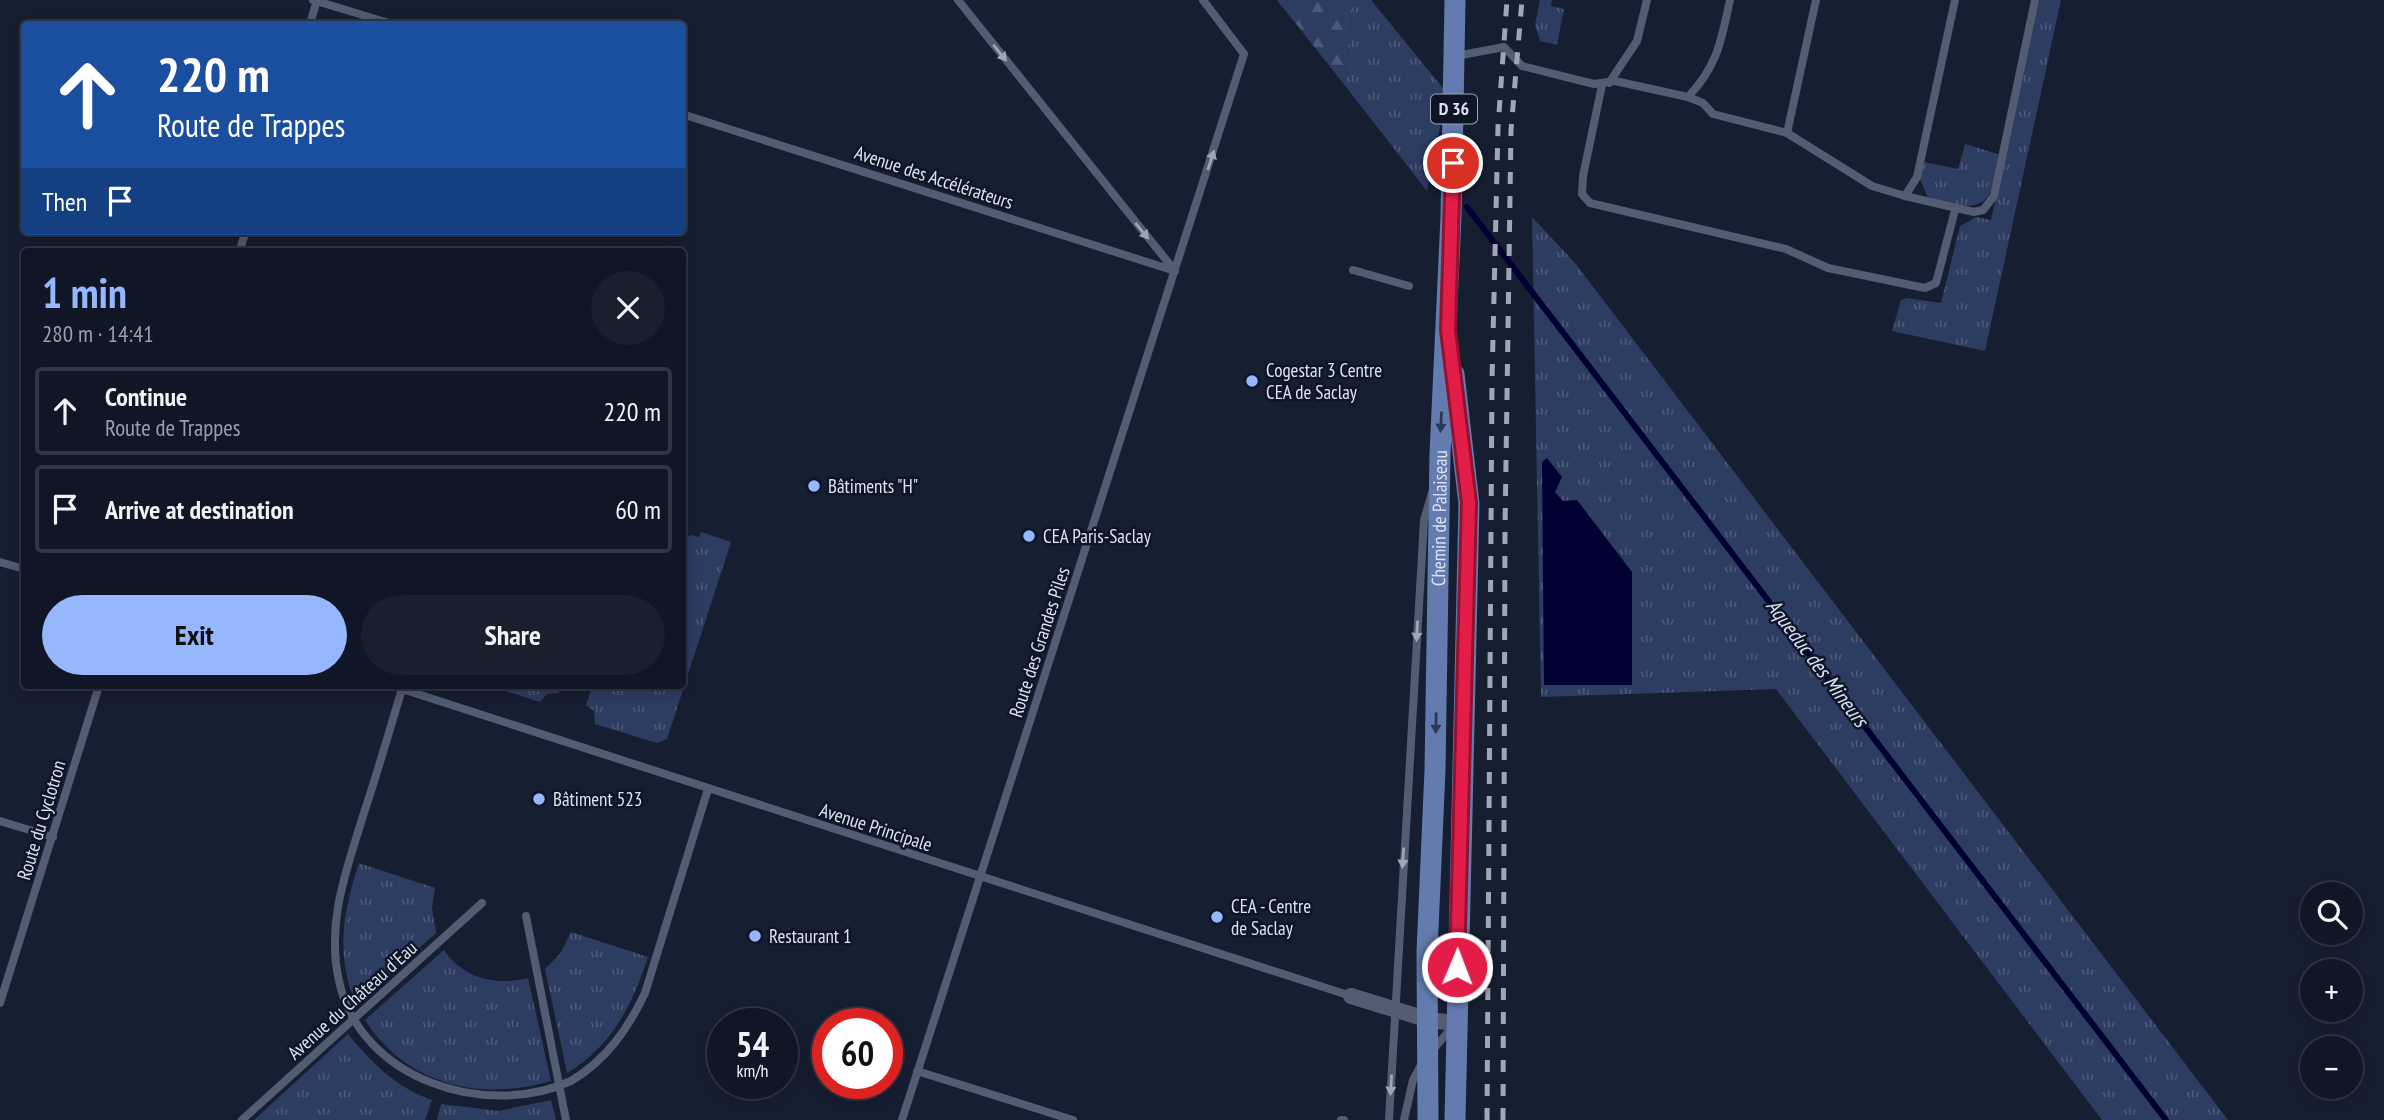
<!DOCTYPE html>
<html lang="en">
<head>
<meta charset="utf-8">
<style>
  :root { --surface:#101625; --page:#191f2d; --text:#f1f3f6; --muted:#9c9fa7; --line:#303542; --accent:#96b6fd }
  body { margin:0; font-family:"PT Sans Narrow",sans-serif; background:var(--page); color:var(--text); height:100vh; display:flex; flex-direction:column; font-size:26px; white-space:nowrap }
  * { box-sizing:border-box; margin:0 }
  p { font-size:23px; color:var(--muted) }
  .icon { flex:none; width:38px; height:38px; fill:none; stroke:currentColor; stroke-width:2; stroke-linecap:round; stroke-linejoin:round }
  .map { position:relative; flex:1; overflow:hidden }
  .panel { position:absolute; left:21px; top:248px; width:665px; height:441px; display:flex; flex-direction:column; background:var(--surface); border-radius:7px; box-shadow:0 4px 18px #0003,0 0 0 2px var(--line) }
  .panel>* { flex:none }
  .top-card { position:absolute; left:21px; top:21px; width:665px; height:214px; border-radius:7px; box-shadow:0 4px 18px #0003,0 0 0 2px var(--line); background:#1a4fa0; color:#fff; overflow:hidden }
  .fabs { position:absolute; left:2300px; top:882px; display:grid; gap:14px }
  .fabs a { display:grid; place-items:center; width:63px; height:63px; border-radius:50%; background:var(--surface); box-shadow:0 4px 18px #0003,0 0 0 2px var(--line); font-size:35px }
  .speed { position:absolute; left:707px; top:1008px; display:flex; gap:14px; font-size:35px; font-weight:700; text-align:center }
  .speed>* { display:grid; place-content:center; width:91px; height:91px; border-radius:50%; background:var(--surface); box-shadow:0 4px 18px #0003,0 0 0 2px var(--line); line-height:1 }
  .speed small { font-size:18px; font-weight:400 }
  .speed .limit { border:10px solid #d22; background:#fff; color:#111 }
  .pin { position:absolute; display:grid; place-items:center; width:60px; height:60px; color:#fff; margin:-30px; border:4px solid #fff; border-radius:50%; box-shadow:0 2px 7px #0007 }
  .me { position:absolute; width:77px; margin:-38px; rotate:1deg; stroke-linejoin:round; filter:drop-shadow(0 0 5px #0008) }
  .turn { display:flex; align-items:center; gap:24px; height:147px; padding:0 21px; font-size:32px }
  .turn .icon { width:91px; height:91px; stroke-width:2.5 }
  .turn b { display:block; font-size:49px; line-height:60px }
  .then { display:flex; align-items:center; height:66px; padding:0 21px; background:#0003; gap:14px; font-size:26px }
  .round { display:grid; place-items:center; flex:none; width:74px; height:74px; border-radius:37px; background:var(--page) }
  .headline { display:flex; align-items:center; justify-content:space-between; height:119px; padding:0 21px }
  h1 { font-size:42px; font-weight:700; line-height:52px; color:var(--accent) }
  .action { display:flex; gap:14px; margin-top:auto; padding:14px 21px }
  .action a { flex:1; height:80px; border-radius:42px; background:var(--accent); color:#111; font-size:28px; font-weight:700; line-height:80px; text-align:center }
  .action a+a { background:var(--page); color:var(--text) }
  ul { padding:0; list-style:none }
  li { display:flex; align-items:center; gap:21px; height:88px; margin:0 14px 10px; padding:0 7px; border:4px solid var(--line); border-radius:7px }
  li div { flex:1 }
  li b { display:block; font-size:26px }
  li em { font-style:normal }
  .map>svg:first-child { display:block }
  .grass { fill:url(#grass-tufts) }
  .forest { fill:url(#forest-firs) }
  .water { fill:#010032 }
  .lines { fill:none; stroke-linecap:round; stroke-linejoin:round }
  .stream { stroke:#010032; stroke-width:6 }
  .lane { stroke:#525c72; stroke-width:8 }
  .street { stroke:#525c72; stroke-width:16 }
  .primary { stroke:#637baf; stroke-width:21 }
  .rail { stroke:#9fa6b5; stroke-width:5; stroke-dasharray:12 12; stroke-linecap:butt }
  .oneway { fill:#9ea7b8 }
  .oneway2 { fill:#2b3957 }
  .route-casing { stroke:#92132f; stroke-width:18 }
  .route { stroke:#e11d48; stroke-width:12 }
  .poi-dot { fill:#96b6fd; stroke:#0d1527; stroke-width:2.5 }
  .labels { text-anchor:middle; stroke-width:5; stroke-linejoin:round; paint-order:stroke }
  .shield { fill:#0d1527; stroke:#9fa6b4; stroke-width:2 }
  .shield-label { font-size:18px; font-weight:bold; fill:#dde4f1 }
  .street-label { font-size:19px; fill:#dde4f1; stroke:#0d1527 }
  .poi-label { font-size:19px; fill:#dde4f1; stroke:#0d1527; text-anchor:start }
  .water-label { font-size:21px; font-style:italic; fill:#dae3f4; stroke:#0d1527 }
</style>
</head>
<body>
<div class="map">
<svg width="2384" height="1120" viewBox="0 0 2384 1120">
  <defs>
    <pattern id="grass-tufts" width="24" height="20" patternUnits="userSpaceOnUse" patternTransform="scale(1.75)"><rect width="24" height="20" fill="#2d3c61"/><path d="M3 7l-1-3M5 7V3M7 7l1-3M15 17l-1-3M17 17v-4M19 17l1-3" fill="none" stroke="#4b5878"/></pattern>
    <pattern id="forest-firs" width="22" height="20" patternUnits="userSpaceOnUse" patternTransform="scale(1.75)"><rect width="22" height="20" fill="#2d3c61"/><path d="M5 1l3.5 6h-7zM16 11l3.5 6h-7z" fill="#4b5878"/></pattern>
  </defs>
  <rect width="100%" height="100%" fill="#161e31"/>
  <!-- grass -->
  <g class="grass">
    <path d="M1354 0H1371L1447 93 1427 191 1343 83Z"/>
    <path d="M1540 0H1552L1551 6 1564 9 1557 45 1540 41 1535 25Z"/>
    <path d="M2039 0H2061L1985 351 1892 331 1901 300 1907 298 1941 303 1960 226 1976 217 1991 220Z"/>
    <path d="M1965 144 1998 154C1997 186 1991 213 1954 204 1945 202 1935 201 1927 196L1920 179 1924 162 1958 169Z"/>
    <path d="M1532 217 1575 263 2228 1120H2102L1776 689 1541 697Z"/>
    <path d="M701 532 731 542 667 739 657 743 595 724 594 711 586 705 592 686H682L683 541 690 535 699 537Z"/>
    <path d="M490 686H561L559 693 547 694 540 702Z"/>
    <path d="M359 863 435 888 432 908 436 933 356 1004C335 955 343 912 359 863Z"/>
    <path d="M571 932 648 957C632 1006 612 1046 567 1073L545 969 560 954Z"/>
    <path d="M444 950C463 979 497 986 528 978L551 1081C479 1102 407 1085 365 1020Z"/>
    <path d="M348 1034C372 1063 395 1087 432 1100L425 1120H254Z"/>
    <path d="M551 1100 556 1120H437L441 1104 499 1111Z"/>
  </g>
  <!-- forest -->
  <path class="forest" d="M1277 0H1354L1343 83Z"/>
  <!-- water -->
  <path class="water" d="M1547 458 1562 477 1555 492 1563 501 1577 500 1632 572V685H1544L1542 462Z"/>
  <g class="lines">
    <!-- stream -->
    <path class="stream" d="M1467 207 2166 1120"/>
    <!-- lane -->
    <g class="lane">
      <path d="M313 0 392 24"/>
      <path d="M958 0 1175 271"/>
      <path d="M310 24 317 0"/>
      <path d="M1456 56 1504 47 1522 66 1594 84 1615 81 1688 97 1703 103 1713 114 1787 133 1872 186 1905 196 1974 212 1983 210 1994 196 2035 0"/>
      <path d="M1609 83 1637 41 1647 0"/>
      <path d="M1602 85 1583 176 1582 194 1590 203 1786 249 1828 268 1925 288 1936 283 1955 210"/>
      <path d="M1688 97C1718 65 1721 41 1730 0"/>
      <path d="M682 114 1175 271"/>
      <path d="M1787 133 1816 0"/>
      <path d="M1905 196 1917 177 1955 0"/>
      <path d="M239 252 246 231"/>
      <path d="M1353 270 1409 286"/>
      <path d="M0 562 24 569"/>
      <path d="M393 686 1351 996"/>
      <path d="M402 689C389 732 377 774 363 816 346 872 326 922 339 981 360 1079 485 1120 571 1081 606 1060 628 1029 645 993L708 789"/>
      <path d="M0 821 53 837"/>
      <path d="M526 916 566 1120"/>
      <path d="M0 1003 99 686"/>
      <path d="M1432 1051 1453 1026"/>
      <path d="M917 1071 1073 1120"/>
      <path d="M242 1120 482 903"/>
      <path d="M902 1120 1244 54 1203 0"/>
      <path d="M1341 1120H1344"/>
      <path d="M1389 1120 1424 520 1432 493"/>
      <path d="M1404 1120 1413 1080 1422 1063"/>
    </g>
    <!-- street -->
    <path class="street" d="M1351 996 1429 1020 1455 1023"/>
    <!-- primary -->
    <g class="primary">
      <path d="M1454 374 1469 504 1455 1120"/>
      <path id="s1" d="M1428 1120 1427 952 1435 770 1440 454 1451 217 1455 0"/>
    </g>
    <!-- rail -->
    <g class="rail">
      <path d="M1487 1120 1492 380 1498 127 1507 0"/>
      <path d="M1503 1120 1505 529 1511 130 1522 0"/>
    </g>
  </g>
  <!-- one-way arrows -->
  <defs><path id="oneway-solid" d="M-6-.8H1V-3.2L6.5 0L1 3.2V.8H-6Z" transform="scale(1.75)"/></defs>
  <g class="oneway">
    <use href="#oneway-solid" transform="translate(1000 53) rotate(51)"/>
    <use href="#oneway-solid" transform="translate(1211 160) rotate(-72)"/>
    <use href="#oneway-solid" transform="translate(1142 231) rotate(51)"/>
    <use href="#oneway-solid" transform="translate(1417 631) rotate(93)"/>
    <use href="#oneway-solid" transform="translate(1403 858) rotate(94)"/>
    <use href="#oneway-solid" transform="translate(1391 1085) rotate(93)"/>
  </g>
  <g class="oneway2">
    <use href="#oneway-solid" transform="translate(1441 422) rotate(93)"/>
    <use href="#oneway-solid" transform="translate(1436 723) rotate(91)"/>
  </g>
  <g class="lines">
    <!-- route casing -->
    <g class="route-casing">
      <path id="route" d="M1453 163 1448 330 1469 503 1457 967"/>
    </g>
    <!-- route -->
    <use href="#route" class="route"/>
  </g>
  <!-- markers -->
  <g class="poi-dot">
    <circle cx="1252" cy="381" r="7"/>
    <circle cx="814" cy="486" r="7"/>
    <circle cx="1029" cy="536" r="7"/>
    <circle cx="539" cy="799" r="7"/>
    <circle cx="1217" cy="917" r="7"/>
    <circle cx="755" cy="936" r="7"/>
  </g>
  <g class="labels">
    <!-- shield labels -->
    <rect class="shield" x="1431" y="94.5" width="46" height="29" rx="5"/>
    <g class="shield-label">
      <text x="1454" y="115">D 36</text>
    </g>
    <!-- street labels -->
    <g class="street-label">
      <text transform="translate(934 177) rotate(18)" y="7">Avenue des Accélérateurs</text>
      <text dy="7" stroke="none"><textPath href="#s1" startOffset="602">Chemin de Palaiseau</textPath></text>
      <text transform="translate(1039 642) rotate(-72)" y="7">Route des Grandes Piles</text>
      <text transform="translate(41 820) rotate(-73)" y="7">Route du Cyclotron</text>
      <text transform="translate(876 827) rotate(18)" y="7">Avenue Principale</text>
      <text transform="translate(352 1000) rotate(-42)" y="7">Avenue du Château d'Eau</text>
    </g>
    <!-- poi labels -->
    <g class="poi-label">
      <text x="1266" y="377">Cogestar 3 Centre<tspan x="1266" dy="22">CEA de Saclay</tspan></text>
      <text x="828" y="493">Bâtiments "H"</text>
      <text x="1043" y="543">CEA Paris-Saclay</text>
      <text x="553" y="806">Bâtiment 523</text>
      <text x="1231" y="913">CEA - Centre<tspan x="1231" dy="22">de Saclay</tspan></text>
      <text x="769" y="943">Restaurant 1</text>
    </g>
    <!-- water labels -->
    <g class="water-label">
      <text transform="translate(1817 663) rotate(53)" y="7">Aqueduc des Mineurs</text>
    </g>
  </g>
</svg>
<div class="fabs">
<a><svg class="icon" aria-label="search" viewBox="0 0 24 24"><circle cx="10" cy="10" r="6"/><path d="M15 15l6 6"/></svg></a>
<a>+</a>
<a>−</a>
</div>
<div class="speed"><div>54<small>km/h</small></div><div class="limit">60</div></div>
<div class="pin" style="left:1453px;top:163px;background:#d93025"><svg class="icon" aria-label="arrive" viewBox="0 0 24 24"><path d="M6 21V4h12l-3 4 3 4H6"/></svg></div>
<svg class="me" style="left:1457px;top:967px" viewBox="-20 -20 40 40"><circle r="17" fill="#e11d48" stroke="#fff" stroke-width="3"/><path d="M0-11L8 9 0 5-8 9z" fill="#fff"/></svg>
<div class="top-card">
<div class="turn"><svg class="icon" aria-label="ahead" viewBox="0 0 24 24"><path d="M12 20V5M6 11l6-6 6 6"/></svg><div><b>220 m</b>Route de Trappes</div></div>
<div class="then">Then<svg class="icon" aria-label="arrive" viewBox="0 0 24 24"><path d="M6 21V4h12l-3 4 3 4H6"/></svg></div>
</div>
<section class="panel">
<div class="headline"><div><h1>1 min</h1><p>280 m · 14:41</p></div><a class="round"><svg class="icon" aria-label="close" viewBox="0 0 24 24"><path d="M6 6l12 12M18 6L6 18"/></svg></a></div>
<ul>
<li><svg class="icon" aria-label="ahead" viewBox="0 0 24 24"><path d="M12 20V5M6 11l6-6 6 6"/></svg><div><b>Continue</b><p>Route de Trappes</p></div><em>220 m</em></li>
<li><svg class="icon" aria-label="arrive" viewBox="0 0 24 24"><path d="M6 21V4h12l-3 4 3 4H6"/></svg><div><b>Arrive at destination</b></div><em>60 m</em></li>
</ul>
<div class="action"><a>Exit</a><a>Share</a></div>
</section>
</div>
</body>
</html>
